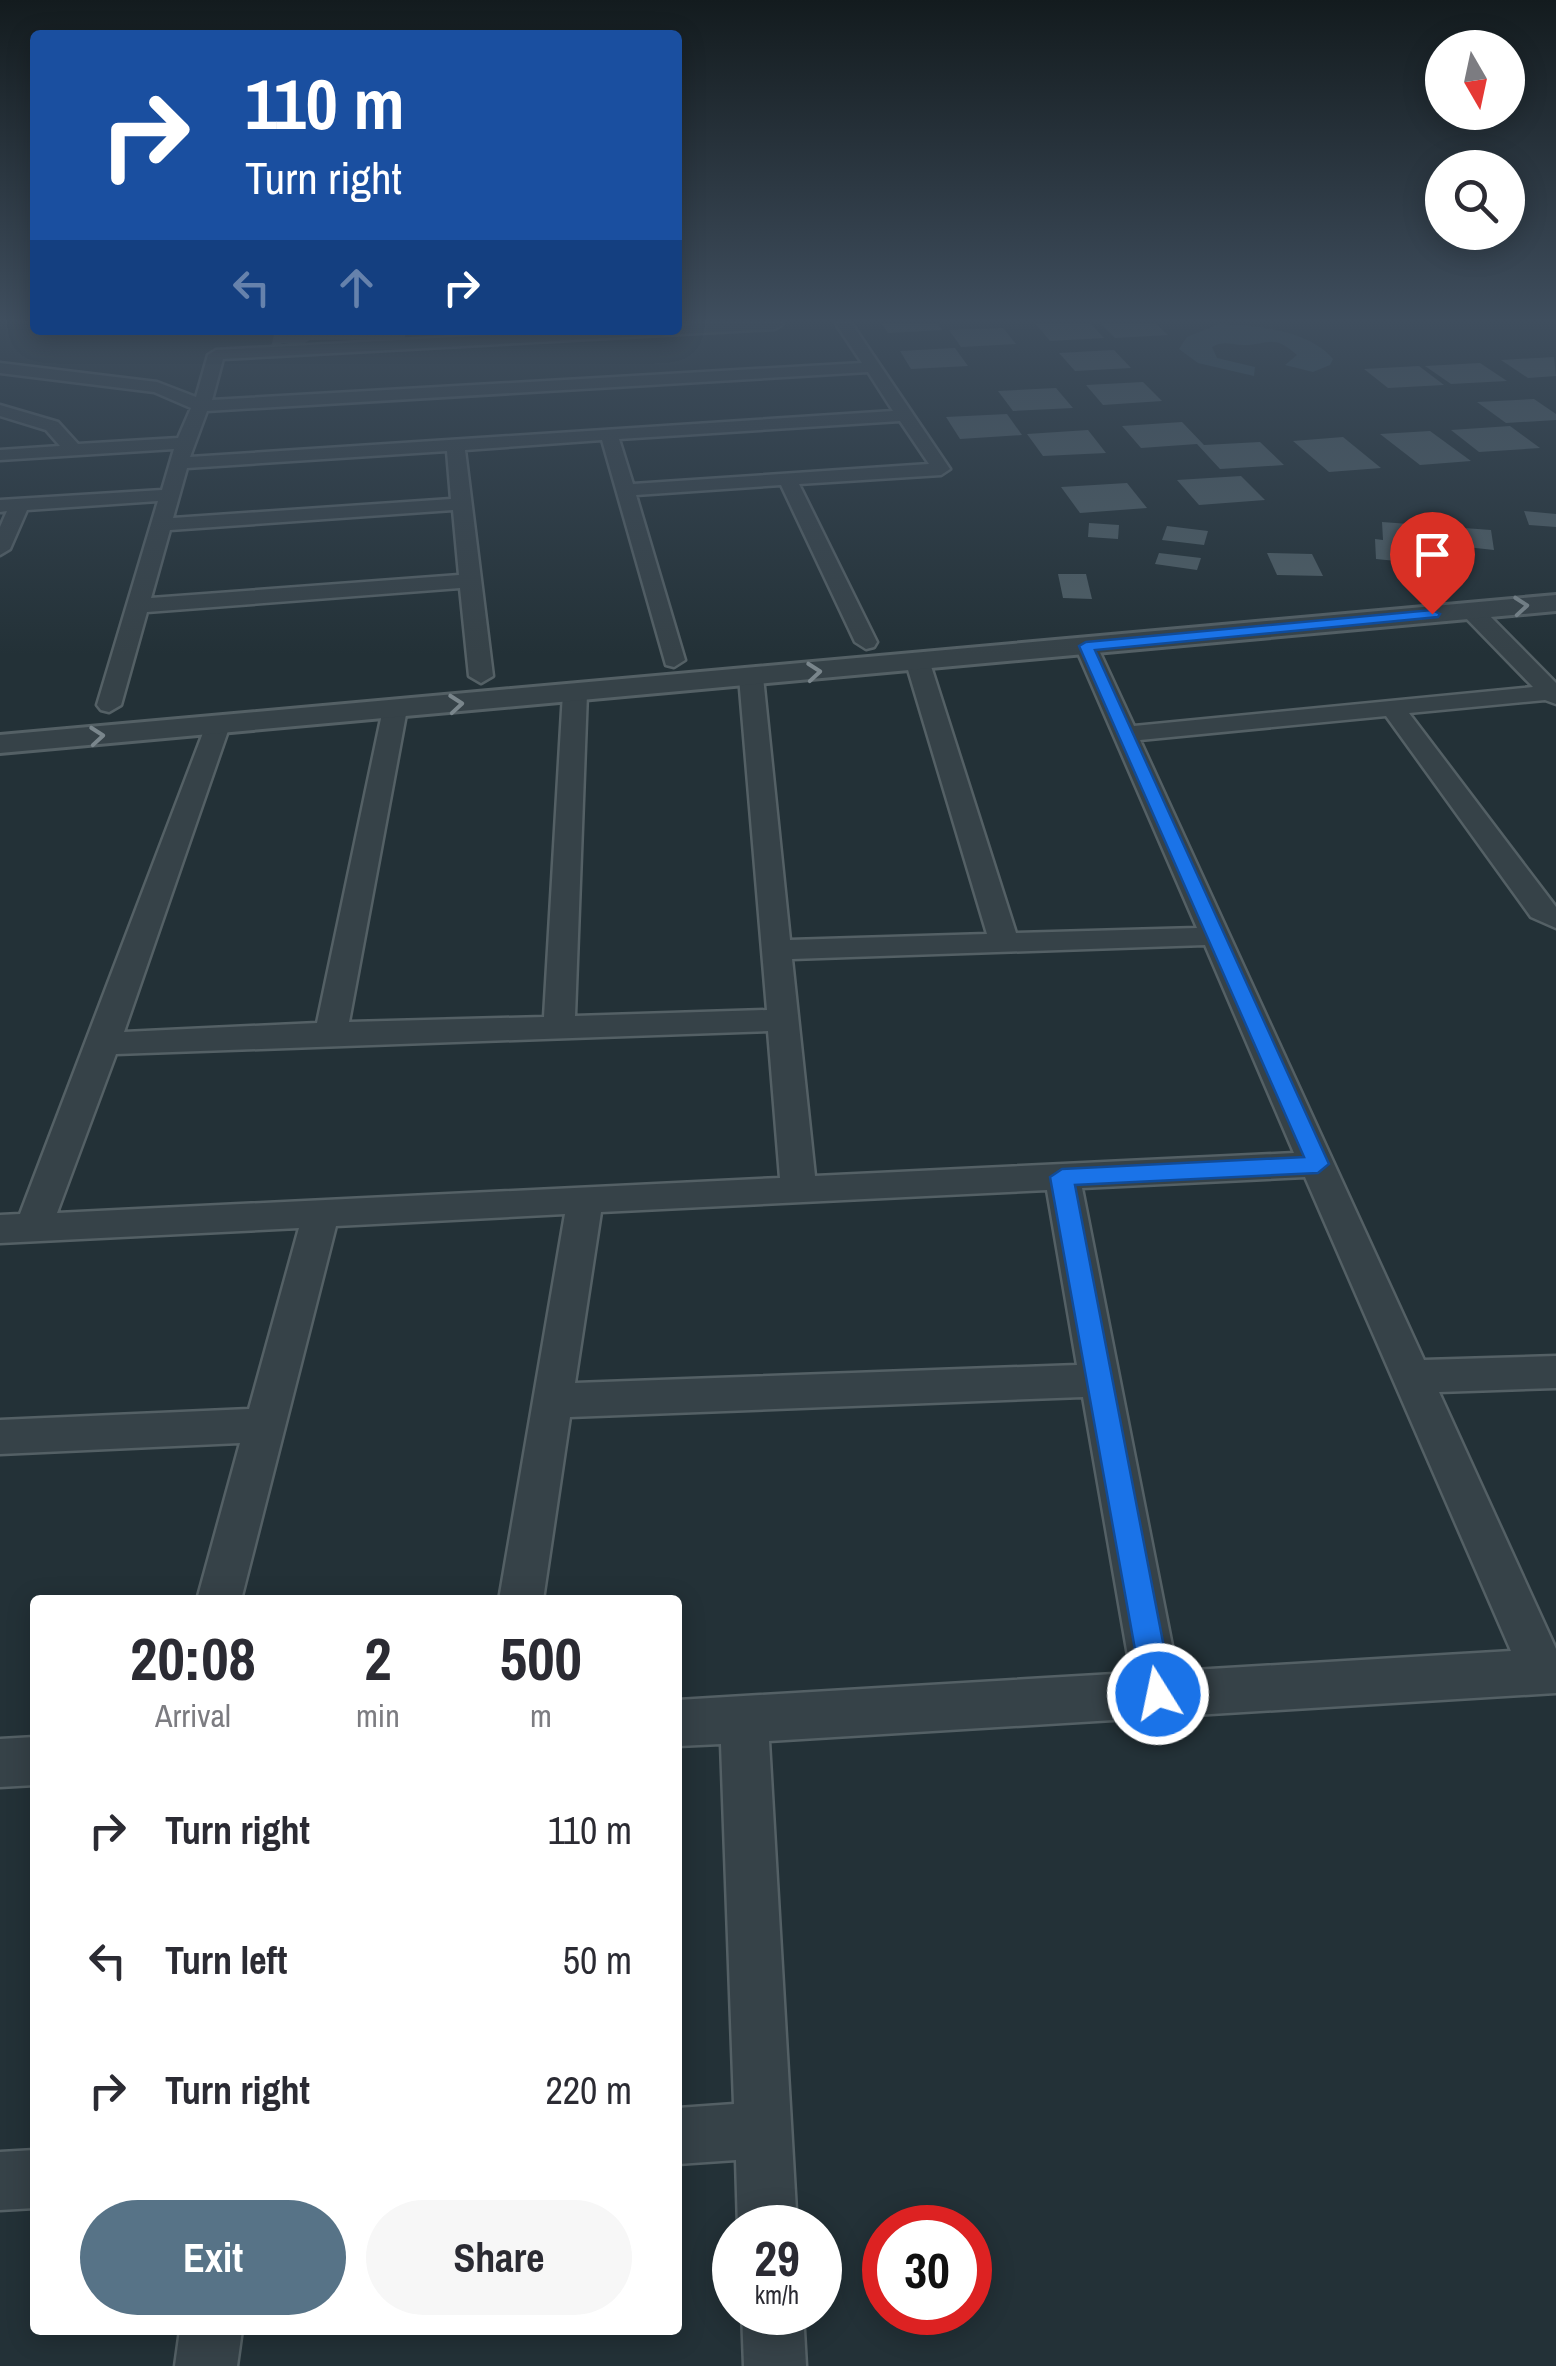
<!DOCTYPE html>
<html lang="en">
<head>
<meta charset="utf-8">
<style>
  :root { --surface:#fff; --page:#f7f7f7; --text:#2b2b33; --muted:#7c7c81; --accent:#577387 }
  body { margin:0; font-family:"Archivo Narrow",sans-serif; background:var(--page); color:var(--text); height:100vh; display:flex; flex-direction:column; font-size:38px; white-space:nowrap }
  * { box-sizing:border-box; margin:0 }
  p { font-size:32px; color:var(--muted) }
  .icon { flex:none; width:55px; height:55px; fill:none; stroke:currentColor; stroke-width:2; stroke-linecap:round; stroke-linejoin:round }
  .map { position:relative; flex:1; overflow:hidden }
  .side { position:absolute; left:30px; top:1595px; width:652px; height:740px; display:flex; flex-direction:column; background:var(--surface); border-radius:10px; box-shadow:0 5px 25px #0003 }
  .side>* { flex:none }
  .hud { position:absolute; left:30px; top:30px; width:652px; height:305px; border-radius:10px; box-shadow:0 5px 25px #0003; background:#1a4fa0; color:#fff; overflow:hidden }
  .needle { width:65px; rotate:171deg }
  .buttons { position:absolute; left:1425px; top:30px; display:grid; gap:20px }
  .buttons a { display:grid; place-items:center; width:100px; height:100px; border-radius:50%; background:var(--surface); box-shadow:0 5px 25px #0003; font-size:50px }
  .speed { position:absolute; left:712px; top:2205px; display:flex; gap:20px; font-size:50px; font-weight:700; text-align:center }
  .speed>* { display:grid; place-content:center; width:130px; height:130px; border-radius:50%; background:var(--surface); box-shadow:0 5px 25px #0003; line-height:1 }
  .speed small { font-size:25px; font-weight:400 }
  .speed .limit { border:15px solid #d22; background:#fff; color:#111 }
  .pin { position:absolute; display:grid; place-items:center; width:85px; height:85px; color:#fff; margin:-102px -42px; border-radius:50% 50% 50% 0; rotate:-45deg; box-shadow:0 0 10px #0007 }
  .pin .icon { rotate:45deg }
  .me { position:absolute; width:110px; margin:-55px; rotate:350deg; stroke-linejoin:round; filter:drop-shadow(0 0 8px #0008) }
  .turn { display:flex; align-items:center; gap:35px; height:210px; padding:0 50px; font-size:45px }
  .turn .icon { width:130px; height:130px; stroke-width:2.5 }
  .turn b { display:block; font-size:70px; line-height:85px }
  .lanes { display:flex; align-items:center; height:95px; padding:0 50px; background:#0003; justify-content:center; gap:50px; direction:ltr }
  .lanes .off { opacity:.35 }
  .eta { display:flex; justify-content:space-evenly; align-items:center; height:170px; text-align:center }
  .eta b { font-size:60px; font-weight:700; line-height:70px }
  .primary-button { display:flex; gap:20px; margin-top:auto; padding:20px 50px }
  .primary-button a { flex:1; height:115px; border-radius:60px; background:var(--accent); color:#fff; font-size:40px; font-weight:700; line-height:115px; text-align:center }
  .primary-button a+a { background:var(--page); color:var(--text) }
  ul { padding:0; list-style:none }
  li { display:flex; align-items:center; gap:30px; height:130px; padding:0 50px }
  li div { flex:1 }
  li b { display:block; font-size:38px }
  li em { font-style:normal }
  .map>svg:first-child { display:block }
  .water { fill:#38515c }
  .building { fill:#4e5e65 }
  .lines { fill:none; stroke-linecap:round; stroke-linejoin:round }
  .minor-casing { stroke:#546065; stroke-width:5 }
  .tertiary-casing { stroke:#546065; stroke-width:6 }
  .minor { fill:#364248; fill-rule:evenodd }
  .tertiary { fill:#364248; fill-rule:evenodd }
  .oneway { stroke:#7a868c }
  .route { fill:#1a73e8; stroke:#114b97; stroke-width:2.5 }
</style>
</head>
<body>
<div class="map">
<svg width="1556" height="2366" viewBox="0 0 1556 2366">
  <rect width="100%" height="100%" fill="#233137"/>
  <!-- water -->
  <path class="water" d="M1219 324C1255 325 1309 330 1333 359L1330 365 1313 372 1285 365 1297 355C1273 333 1268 345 1244 345 1231 345 1224 340 1212 347L1217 358 1255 367 1254 376 1198 363 1179 349 1187 337Z"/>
  <!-- building -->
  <g class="building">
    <path d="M882 324H938L942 330 888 333Z"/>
    <path d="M1036 324H1091L1104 338 1050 341Z"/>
    <path d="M1101 324H1156L1168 335 1115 338Z"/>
    <path d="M1003 328 1016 344 961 347 949 330Z"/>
    <path d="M405 330V339L310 340 301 345 283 343 271 347 275 331Z"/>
    <path d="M955 348 968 366 911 369 900 351Z"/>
    <path d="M1114 350 1131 368 1075 371 1059 353Z"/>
    <path d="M1554 357 1556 376 1528 378 1501 360Z"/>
    <path d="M1480 363 1507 381 1451 384 1425 366Z"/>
    <path d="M1419 366 1444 385 1388 388 1364 369Z"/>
    <path d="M1143 382 1162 401 1103 405 1086 385Z"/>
    <path d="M1056 388 1073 408 1013 411 998 391Z"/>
    <path d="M1534 399 1556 414V420L1506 423 1477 402Z"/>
    <path d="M1007 414 1022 435 960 439 946 417Z"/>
    <path d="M1182 422 1204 445 1260 442 1284 465 1220 469 1197 444 1141 448 1122 426Z"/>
    <path d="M1510 426 1540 448 1479 452 1451 430Z"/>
    <path d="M1088 430 1106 453 1043 456 1027 434Z"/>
    <path d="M1430 431 1471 461 1420 465 1380 434Z"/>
    <path d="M1343 437 1381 468 1329 472 1293 441Z"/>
    <path d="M1241 476 1265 500 1199 505 1177 480Z"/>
    <path d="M1127 483 1147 508 1080 513 1061 487Z"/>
    <path d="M1524 511 1556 514V527L1529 525Z"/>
    <path d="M1382 522 1491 530 1494 550 1439 544 1438 531V545L1425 544 1426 564 1376 559 1375 539 1383 540Z"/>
    <path d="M1089 523 1119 525 1118 539 1088 537Z"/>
    <path d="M1167 526 1208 531 1204 545 1162 540Z"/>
    <path d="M1159 553 1201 558 1197 570 1155 564Z"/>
    <path d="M1267 553 1312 554 1323 576 1277 575Z"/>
    <path d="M1058 574H1086L1092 599 1063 598Z"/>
  </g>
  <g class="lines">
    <!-- minor casing -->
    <g class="minor-casing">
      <g id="minor">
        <path d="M698 324H783L775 329 223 359 212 400 862 363 836 324H852L950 469 941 475 799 484 877 642 874 647 866 649 855 642 781 485 636 495 685 660 674 667 666 665 602 440 465 450 493 676 481 683 469 676 460 588 147 612 121 705 109 712 101 710 97 705 158 501 27 510 10 549 0 555V527L7 511 0 512V500L162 490 174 449 0 460V450L60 446 46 430 0 416V405L58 422 78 444 178 438 191 408 154 392 0 373V363L157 382 196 397 208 355 216 350 585 330H678V326ZM868 372 893 411 190 457 207 411ZM900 421 929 464 633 484 619 439ZM447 451 451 499 173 518 187 468ZM453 510 459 575 151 598 170 530Z"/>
        <path d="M1471 603 1479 605 1556 683V704L1545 700 1409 713 1556 907V928L1531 917 1386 716 1140 740 1424 1360 1556 1356V1388L1439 1392 1556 1649V1693L769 1741 797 2228H738L736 2160 678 2164V2108L734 2104 721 1744 678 1746V1700L1131 1673 1083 1397 570 1417 543 1600H499L565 1214 336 1226 241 1600H197L240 1443 0 1454V1420L249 1409 299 1228 0 1243V1215L20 1214 206 725 218 718 230 725 124 1032 317 1023 383 709 395 702 407 709 349 1022 544 1017 563 693 575 686 587 693 575 1016 767 1010 739 677 743 672 751 670 763 677 790 940 987 934 906 663 918 656 930 663 1016 933 1197 928 1075 646 1078 641H1094L1097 646 1134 726 1533 687 1463 615 1460 610ZM1205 945 1294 1153 815 1176 792 959ZM768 1031 780 1178 57 1213 116 1054ZM1305 1177 1511 1651 1177 1671 1082 1188ZM1047 1190 1077 1365 575 1383 601 1212Z"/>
        <path d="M35 1737V1785L0 1787V1739Z"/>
        <path d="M35 2150V2208L0 2210V2152Z"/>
        <path d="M742 2312H803L806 2366H744Z"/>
        <path d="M180 2330H242L237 2366H175Z"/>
      </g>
    </g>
    <!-- tertiary casing -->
    <g class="tertiary-casing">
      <path id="tertiary" d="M1556 595V611L0 753V735Z"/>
    </g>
    <!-- minor -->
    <use href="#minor" class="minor"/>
    <!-- tertiary -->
    <use href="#tertiary" class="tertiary"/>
  </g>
  <!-- one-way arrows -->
  <defs><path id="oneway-chevron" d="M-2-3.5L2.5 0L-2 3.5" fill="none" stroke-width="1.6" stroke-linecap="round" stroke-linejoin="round" transform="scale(2.5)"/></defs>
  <g class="oneway">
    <use href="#oneway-chevron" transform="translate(1521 606) rotate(-5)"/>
    <use href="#oneway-chevron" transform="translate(814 672) rotate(-5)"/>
    <use href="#oneway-chevron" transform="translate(456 704) rotate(-5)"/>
    <use href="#oneway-chevron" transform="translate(97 736) rotate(-5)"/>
  </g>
  <!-- sky -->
  <linearGradient id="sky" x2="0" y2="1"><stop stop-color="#131b1e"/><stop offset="0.49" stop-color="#3f4e5e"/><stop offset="1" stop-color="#3f4e5e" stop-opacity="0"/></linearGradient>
  <rect width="1556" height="655" fill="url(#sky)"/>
  <!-- route -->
  <path class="route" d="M1432 610 1440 614 1438 617 1095 650 1329 1164 1318 1173 1075 1185 1173 1694 1169 1705 1158 1709 1148 1705 1143 1694 1050 1177 1062 1169 1304 1157 1079 646 1086 642Z"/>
</svg>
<div class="buttons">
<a><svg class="needle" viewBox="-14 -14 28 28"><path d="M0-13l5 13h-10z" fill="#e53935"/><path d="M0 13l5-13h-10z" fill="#7c7c81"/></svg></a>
<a><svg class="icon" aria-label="search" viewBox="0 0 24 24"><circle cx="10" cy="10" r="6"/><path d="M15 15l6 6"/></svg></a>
</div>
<div class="speed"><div>29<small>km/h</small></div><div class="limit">30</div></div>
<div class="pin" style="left:1432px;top:614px;background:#d93025"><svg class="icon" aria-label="arrive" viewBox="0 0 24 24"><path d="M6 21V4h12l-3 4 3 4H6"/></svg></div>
<svg class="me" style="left:1158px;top:1694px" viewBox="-20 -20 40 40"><circle r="17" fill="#1a73e8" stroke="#fff" stroke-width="3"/><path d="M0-11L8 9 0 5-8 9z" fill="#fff"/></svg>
<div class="hud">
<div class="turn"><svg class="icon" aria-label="right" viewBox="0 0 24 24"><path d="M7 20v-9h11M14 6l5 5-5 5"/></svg><div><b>110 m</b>Turn right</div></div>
<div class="lanes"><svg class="icon off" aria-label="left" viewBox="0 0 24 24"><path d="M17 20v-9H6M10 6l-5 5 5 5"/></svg><svg class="icon off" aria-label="ahead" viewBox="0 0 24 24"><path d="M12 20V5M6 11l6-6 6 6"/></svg><svg class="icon" aria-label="right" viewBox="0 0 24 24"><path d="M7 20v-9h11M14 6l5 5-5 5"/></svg></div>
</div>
<section class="side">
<div class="eta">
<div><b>20:08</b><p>Arrival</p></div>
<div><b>2</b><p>min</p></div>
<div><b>500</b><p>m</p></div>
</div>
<ul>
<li><svg class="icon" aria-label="right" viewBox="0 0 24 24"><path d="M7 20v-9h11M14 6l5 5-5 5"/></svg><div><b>Turn right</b></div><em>110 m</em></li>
<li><svg class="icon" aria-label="left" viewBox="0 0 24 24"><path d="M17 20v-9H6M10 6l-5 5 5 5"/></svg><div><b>Turn left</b></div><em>50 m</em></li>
<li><svg class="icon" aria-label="right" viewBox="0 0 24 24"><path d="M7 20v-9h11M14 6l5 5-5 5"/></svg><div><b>Turn right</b></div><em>220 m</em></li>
</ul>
<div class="primary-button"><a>Exit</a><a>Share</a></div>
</section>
</div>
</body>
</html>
